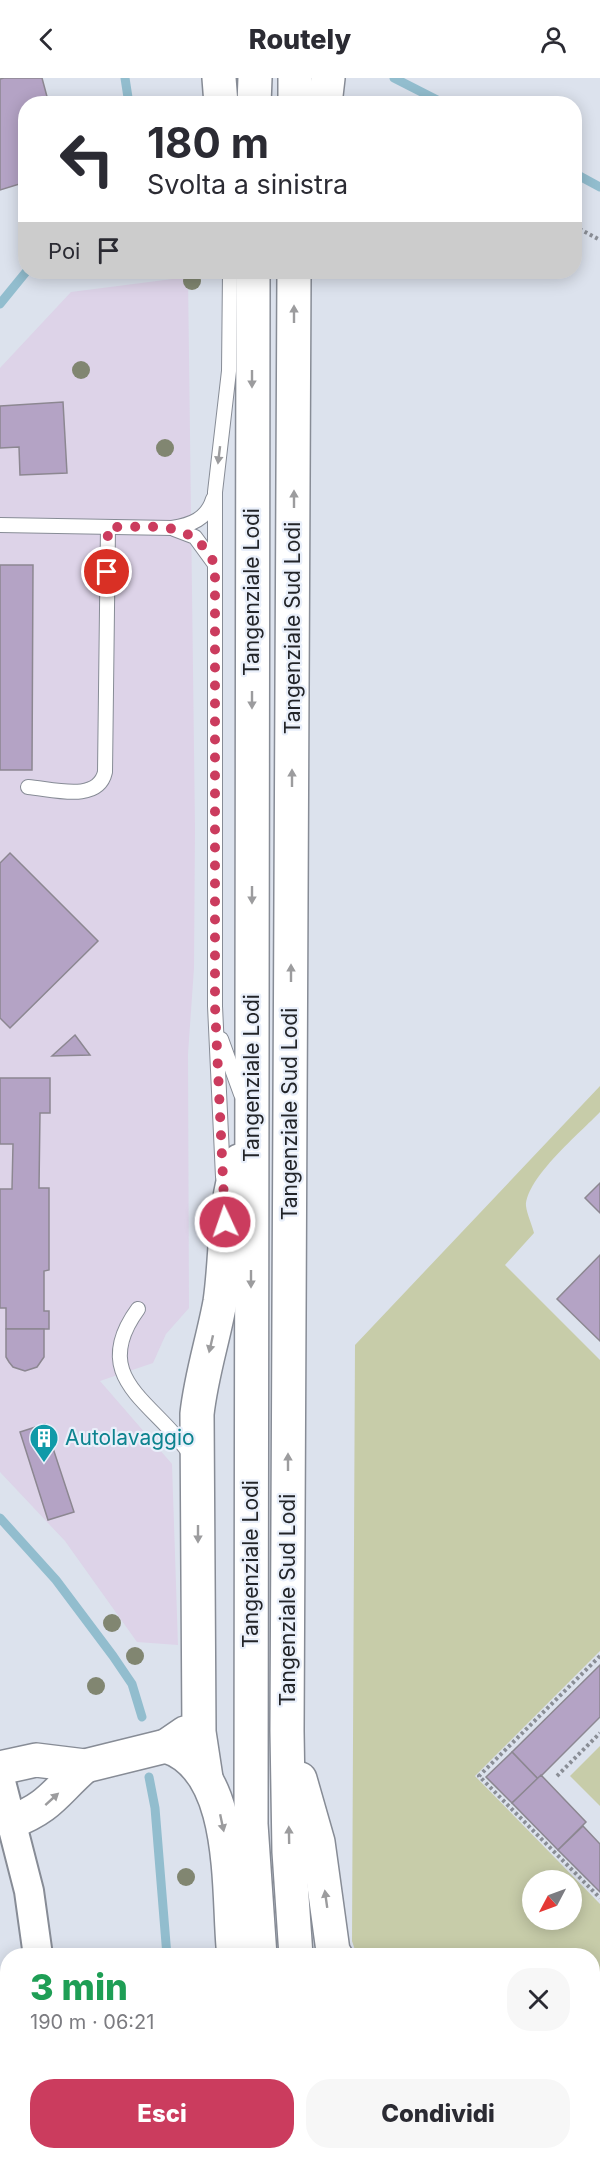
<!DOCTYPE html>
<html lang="it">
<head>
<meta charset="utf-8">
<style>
  :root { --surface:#fff; --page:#f7f7f7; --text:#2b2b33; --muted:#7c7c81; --accent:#cb3c5e }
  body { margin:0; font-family:Inter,sans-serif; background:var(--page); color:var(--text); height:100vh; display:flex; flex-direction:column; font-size:22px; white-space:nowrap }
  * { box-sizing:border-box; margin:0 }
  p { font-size:20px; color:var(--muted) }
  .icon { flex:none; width:33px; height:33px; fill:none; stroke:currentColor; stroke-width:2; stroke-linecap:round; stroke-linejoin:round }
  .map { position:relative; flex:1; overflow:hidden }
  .sheet { position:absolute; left:0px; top:1870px; width:600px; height:212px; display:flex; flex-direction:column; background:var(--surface); border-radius:24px 24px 0 0; box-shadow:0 3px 15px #0003 }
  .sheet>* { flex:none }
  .hud { position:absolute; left:18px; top:18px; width:564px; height:183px; border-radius:24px; box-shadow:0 3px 15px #0003; background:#fff; color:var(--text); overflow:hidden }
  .needle { width:39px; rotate:229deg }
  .fabs { position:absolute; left:522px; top:1792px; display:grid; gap:12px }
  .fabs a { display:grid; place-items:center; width:60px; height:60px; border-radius:50%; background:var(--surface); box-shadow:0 3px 15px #0003; font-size:30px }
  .pin { position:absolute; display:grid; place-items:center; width:51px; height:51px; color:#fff; margin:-26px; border:3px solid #fff; border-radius:50%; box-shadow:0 2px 6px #0007 }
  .me { position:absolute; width:66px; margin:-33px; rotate:357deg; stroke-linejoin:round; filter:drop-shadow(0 0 4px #0008) }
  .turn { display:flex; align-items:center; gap:21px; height:126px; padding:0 30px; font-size:27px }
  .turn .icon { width:78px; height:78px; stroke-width:2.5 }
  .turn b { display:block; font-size:42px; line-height:51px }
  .then { display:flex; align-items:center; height:57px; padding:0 30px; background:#0003; gap:12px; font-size:22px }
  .round { display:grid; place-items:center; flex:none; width:63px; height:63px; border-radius:24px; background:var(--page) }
  .overview { display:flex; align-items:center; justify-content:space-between; height:102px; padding:0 30px }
  h1 { font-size:36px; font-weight:800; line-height:45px; color:#1e9e55 }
  .cta { display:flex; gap:12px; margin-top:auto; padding:12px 30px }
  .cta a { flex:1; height:69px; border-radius:24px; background:var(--accent); color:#fff; font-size:24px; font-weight:800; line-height:69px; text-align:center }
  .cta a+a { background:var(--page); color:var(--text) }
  header { display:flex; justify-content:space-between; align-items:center; height:78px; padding:0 30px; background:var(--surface); font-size:27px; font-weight:800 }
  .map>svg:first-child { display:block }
  .commercial { fill:#ddd3e8 }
  .green { fill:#c7cca9; fill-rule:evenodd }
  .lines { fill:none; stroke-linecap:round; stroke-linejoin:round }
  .stream { stroke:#92bdce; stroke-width:9 }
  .building { fill:#b4a3c5; stroke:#8c8791; stroke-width:1.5 }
  .service-casing { stroke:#878c96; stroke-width:16 }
  .minor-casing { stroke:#878c96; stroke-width:32 }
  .trunk-casing { stroke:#878c96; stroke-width:36 }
  .path { stroke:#8a8e96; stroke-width:4; stroke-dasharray:3 3; stroke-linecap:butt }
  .service { stroke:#fff; stroke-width:14 }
  .minor { stroke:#fff; stroke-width:28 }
  .trunk { stroke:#fff; stroke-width:33 }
  .tree { fill:#818671 }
  .oneway { fill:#9c9c9e }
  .route { stroke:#cb3c5e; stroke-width:10; stroke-dasharray:0 18 }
  .labels { text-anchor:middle; stroke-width:4.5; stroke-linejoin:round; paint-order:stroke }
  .street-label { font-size:21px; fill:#222428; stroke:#e9effa }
  .culture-label { font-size:21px; fill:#0d838f; stroke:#e9effa; text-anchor:start }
</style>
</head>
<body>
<header><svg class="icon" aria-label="back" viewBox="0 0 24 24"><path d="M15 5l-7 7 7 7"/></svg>Routely<svg class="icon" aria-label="person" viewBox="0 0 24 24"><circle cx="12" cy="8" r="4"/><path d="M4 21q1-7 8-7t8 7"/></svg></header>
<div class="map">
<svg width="600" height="2081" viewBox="0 0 600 2081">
  <rect width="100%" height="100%" fill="#dce2ed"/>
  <!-- commercial -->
  <path class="commercial" d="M188 199 195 750 194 890 188 976 189 1230 166 1256 153 1285 100 1303 172 1386 178 1567 137 1564 65 1463 0 1394V290L71 214Z"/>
  <!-- green -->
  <g class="green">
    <path d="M600 1008V1034C581 1054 526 1100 526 1128 527 1136 532 1147 534 1155L505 1187 600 1282V1573L475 1698 600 1826V1928H593L592 1878H357L352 1863 355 1267ZM532 1803H572V1842H532Z"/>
    <path d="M600 1668V1728L570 1698Z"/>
  </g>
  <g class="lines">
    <!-- stream -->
    <g class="stream">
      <path d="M125 0 129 26"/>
      <path d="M394 0 445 26"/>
      <path d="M574 95 600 109"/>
      <path d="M0 226 26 194"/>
      <path d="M0 1440 56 1502 113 1578 132 1606 142 1639"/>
      <path d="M149 1699 155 1730 167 1878"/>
      <path d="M456 2074 467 2081"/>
    </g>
  </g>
  <!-- building -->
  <g class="building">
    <path d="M4 0H42L49 26H26V41L22 42 26 55V104L0 112V1Z"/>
    <path d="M63 324 67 395 20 397 19 369 0 370V328Z"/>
    <path d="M0 487H33L32 692H0Z"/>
    <path d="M10 775 98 863 10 950 0 940V785Z"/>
    <path d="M75 957 90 977 52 978Z"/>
    <path d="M0 1000H50V1035H40L39 1110H49V1192L44 1193V1233H49V1251H6V1230H0V1111H12L13 1066H0Z"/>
    <path d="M600 1105V1135L585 1120Z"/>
    <path d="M600 1177V1263L557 1221Z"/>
    <path d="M6 1251H44V1279L37 1289 25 1293 13 1289 9 1284 6 1279Z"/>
    <path d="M45 1346 74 1434 48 1442 20 1354Z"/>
    <path d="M600 1587V1639L538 1701 512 1674Z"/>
    <path d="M512 1674 538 1701 512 1725 486 1699Z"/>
    <path d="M541 1697 586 1744 558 1772 512 1725Z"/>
    <path d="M583 1748 600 1766V1814L558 1772Z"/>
  </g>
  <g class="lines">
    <!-- service casing -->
    <g class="service-casing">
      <g id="service">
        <path d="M0 447 172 450C191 447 207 441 213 421"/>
        <path d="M174 451 195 459 214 485"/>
        <path d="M28 709C53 711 98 725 105 694L108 449"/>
        <path d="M221 961 241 1016"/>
        <path d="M223 1099 215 928V414L229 293 230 194"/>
        <path d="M138 1231C86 1302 158 1325 191 1378"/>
      </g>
    </g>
    <!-- minor casing -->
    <g class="minor-casing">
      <g id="minor">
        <path d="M0 1700 29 1813 38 1878"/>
        <path d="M592 1942 600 1943"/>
        <path d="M592 1977 600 1978"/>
        <path d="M0 1987 8 1978"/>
      </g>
    </g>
    <!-- trunk casing -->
    <g class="trunk-casing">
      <g id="trunk">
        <path d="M219 0 221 26"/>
        <path d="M254 26 255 0"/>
        <path d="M295 26V0"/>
        <path d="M325 26 328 0"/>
        <path d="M253 194 251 1746 260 1878"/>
        <path d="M294 194 287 1653 289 1774 296 1878"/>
        <path d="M166 1668C236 1690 228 1809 233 1868L236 1878"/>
        <path d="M0 1690 36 1682 85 1688 166 1668 185 1655"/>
        <path d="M206 1700 199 1654 197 1336C201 1298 213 1262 220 1224 227 1176 223 1129 239 1083"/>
        <path d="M300 1701 318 1764 333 1873 336 1878"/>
        <path d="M11 1744C51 1729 56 1713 85 1688"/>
        <path d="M282 2074 283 2081"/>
        <path d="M322 2074 323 2081"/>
        <path d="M350 2074 351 2081"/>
      </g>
    </g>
    <!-- path -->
    <g class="path">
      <path d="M574 148 600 162"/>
      <path d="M600 1578 479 1698 600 1820"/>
      <path d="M557 1698 600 1655"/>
    </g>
    <!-- service -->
    <use href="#service" class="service"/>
    <!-- minor -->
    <use href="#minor" class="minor"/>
    <!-- trunk -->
    <use href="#trunk" class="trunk"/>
  </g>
  <!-- trees -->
  <g class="tree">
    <circle cx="192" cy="203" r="9"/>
    <circle cx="81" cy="292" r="9"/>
    <circle cx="165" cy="370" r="9"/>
    <circle cx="112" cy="1545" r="9"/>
    <circle cx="135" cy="1578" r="9"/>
    <circle cx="96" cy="1608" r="9"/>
    <circle cx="186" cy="1799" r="9"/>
  </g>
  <!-- one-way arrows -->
  <defs><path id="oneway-solid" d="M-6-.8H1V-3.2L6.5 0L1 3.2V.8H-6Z" transform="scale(1.5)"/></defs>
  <g class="oneway">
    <use href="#oneway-solid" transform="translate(294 236) rotate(-90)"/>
    <use href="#oneway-solid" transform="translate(252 301) rotate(90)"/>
    <use href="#oneway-solid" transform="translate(219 377) rotate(97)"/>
    <use href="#oneway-solid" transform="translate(294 421) rotate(-90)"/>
    <use href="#oneway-solid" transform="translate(252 622) rotate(90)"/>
    <use href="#oneway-solid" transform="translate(292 700) rotate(-90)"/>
    <use href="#oneway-solid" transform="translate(252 817) rotate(90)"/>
    <use href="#oneway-solid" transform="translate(291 895) rotate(-90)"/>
    <use href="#oneway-solid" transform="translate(251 1201) rotate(90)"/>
    <use href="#oneway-solid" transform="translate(211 1266) rotate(103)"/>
    <use href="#oneway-solid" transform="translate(288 1384) rotate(-90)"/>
    <use href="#oneway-solid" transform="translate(198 1456) rotate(90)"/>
    <use href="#oneway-solid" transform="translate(52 1721) rotate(-42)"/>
    <use href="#oneway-solid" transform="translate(222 1745) rotate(78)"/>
    <use href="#oneway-solid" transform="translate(289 1757) rotate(-91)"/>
    <use href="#oneway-solid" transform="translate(326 1821) rotate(-98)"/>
  </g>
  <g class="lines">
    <!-- route -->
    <path class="route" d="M107 494 108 449C153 450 192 439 215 487V928L225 1144"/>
  </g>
  <!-- icons -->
  <defs>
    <g id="building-pin" transform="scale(1.5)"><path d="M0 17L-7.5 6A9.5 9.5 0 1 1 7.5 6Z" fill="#0f9aa8" stroke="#e9effa"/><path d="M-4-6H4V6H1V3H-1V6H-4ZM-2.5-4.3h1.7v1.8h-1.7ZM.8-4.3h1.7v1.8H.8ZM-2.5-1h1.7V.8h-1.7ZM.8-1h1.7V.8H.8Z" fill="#fff"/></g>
  </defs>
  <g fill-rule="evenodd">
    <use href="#building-pin" x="44" y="1360"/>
  </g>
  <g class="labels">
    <!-- street labels -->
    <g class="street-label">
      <text transform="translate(252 514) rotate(-90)" y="7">Tangenziale Lodi</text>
      <text transform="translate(293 550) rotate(-90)" y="7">Tangenziale Sud Lodi</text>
      <text transform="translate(252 1000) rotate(-90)" y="7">Tangenziale Lodi</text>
      <text transform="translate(290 1036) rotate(-90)" y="7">Tangenziale Sud Lodi</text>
      <text transform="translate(251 1486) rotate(-90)" y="7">Tangenziale Lodi</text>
      <text transform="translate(288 1522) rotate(-90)" y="7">Tangenziale Sud Lodi</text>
    </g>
    <!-- culture labels -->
    <g class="culture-label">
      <text x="65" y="1367">Autolavaggio</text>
    </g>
  </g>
</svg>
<div class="fabs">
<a><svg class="needle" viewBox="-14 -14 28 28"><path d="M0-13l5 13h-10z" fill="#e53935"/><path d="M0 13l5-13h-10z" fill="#7c7c81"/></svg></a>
</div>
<div class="pin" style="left:107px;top:494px;background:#d93025"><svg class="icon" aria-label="arrive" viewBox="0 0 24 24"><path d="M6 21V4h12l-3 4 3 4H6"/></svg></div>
<svg class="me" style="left:225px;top:1144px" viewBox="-20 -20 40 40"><circle r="17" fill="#cb3c5e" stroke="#fff" stroke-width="3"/><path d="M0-11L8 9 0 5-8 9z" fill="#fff"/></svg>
<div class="hud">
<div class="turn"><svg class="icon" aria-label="left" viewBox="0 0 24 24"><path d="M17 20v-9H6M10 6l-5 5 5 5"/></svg><div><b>180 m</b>Svolta a sinistra</div></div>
<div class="then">Poi<svg class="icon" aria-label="arrive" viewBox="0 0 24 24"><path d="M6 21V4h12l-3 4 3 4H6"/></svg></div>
</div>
<section class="sheet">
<div class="overview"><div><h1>3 min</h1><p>190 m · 06:21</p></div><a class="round"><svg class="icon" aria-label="close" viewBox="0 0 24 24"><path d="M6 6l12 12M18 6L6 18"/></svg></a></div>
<div class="cta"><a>Esci</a><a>Condividi</a></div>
</section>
</div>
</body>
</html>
